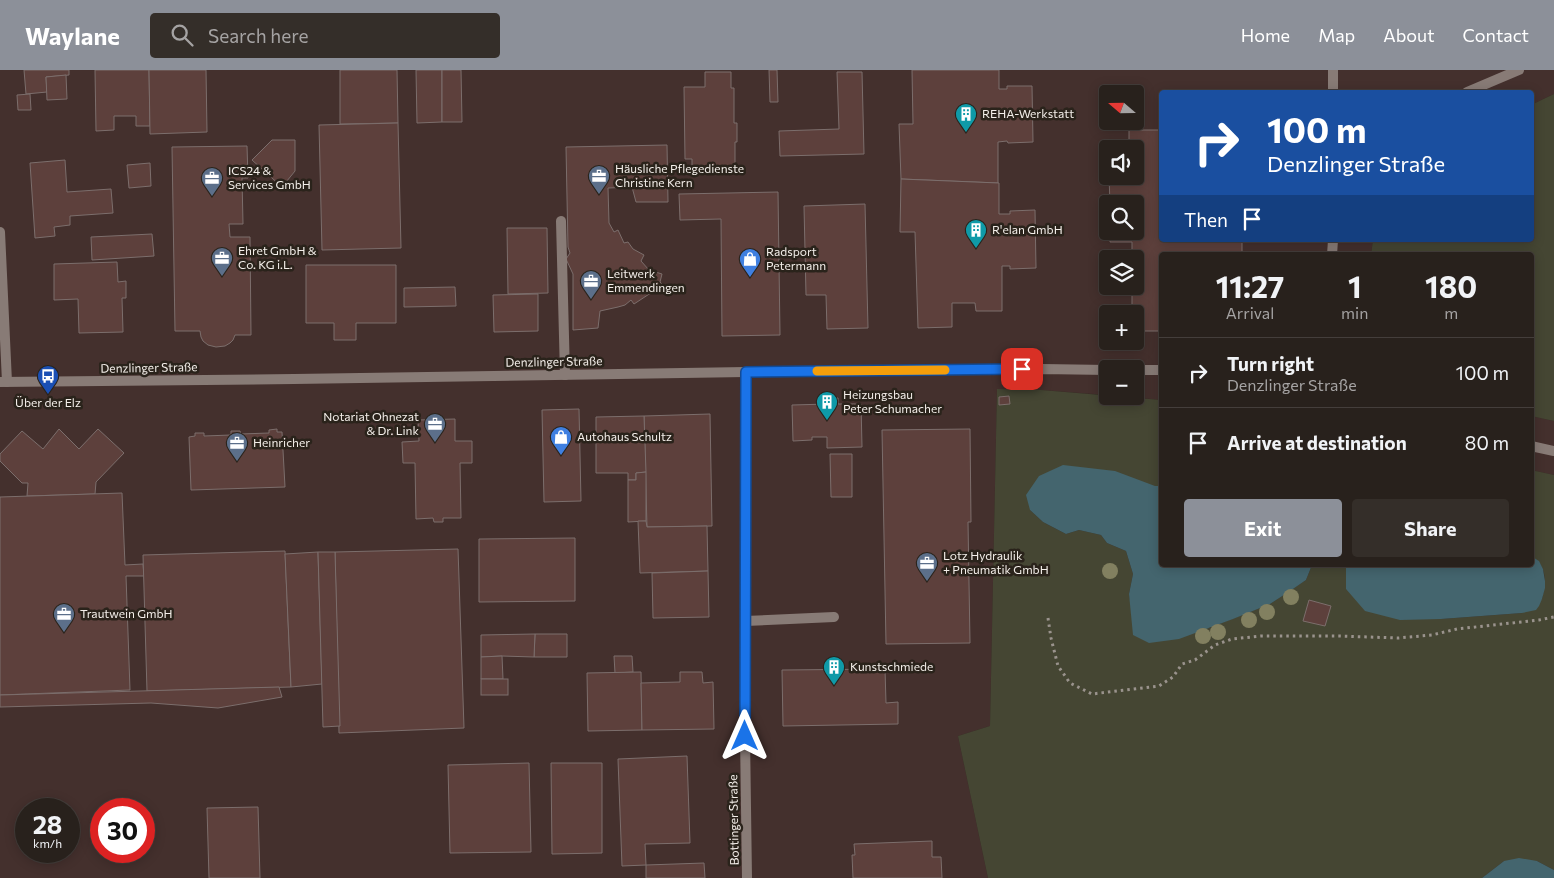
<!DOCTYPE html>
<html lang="en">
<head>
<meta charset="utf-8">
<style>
  :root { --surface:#28211c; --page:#342e29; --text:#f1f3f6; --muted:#a5a3a3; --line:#443e3b; --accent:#8c9099 }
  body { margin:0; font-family:Commissioner,sans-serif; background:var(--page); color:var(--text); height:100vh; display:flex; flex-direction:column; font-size:19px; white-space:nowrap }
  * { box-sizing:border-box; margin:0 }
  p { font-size:16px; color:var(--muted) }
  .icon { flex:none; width:28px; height:28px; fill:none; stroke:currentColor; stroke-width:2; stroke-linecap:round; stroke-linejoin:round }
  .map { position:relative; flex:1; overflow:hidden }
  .sheet { position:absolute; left:1159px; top:182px; width:375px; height:315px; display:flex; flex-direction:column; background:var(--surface); border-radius:5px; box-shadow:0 2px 12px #0003,0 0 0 1px var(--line) }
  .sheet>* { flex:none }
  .top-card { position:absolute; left:1159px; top:20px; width:375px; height:152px; border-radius:5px; box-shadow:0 2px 12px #0003,0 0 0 1px var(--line); background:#1a4fa0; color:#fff; overflow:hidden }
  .needle { width:32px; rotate:290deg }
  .buttons { position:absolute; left:1099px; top:15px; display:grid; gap:10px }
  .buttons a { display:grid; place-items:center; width:45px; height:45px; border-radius:5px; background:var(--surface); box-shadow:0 2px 12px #0003,0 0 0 1px var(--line); font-size:25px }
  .speed { position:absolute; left:15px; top:728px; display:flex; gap:10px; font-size:25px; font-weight:700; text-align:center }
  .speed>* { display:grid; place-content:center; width:65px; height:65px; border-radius:50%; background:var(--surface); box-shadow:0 2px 12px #0003,0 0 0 1px var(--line); line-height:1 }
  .speed small { font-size:12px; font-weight:400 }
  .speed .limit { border:8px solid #d22; background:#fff; color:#111 }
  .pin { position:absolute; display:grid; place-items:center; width:42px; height:42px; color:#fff; margin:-21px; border-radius:10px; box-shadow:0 2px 8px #0006 }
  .me { position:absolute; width:55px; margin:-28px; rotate:0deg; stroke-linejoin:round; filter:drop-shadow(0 0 4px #0008) }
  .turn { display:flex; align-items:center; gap:18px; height:105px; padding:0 25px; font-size:22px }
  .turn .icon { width:65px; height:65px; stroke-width:2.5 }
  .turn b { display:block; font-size:35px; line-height:42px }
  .then { display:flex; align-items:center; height:48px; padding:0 25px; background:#0003; gap:10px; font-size:19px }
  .eta { display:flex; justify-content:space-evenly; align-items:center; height:85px; text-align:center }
  .eta b { font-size:30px; font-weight:700; line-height:35px }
  .button { display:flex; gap:10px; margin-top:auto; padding:10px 25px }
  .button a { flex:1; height:58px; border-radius:5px; background:var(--accent); color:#fff; font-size:20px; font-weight:700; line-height:58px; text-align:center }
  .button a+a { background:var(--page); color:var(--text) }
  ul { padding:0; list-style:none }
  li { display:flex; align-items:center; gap:15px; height:70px; padding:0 25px; border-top:1px solid var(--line) }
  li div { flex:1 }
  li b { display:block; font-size:19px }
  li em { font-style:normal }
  header { display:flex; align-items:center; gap:30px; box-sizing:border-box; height:70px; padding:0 25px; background:var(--accent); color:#fff }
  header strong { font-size:24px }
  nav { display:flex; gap:28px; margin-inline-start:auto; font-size:18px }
  .search { width:350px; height:45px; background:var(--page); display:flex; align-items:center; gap:12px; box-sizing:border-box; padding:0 18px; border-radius:5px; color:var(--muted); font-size:19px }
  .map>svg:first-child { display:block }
  .commercial { fill:#44302d; fill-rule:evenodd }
  .green { fill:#454633 }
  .water { fill:#44656e }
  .building { fill:#5d403c; stroke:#7c6e6c }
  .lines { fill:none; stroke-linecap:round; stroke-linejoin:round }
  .path { stroke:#9a938d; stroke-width:3; stroke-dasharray:2.5 4; stroke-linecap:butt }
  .service { stroke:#887b76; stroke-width:10 }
  .minor { stroke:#887b76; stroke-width:10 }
  .tree { fill:#828060 }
  .route-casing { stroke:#114b97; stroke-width:12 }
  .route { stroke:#1a73e8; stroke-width:9 }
  .slow { stroke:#f59e0b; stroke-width:9 }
  .labels { text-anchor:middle; stroke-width:5; stroke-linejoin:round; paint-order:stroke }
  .poi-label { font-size:12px; fill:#f4efea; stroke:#2a231b; text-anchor:start }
  .street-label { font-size:12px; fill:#f4efea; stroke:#2a231b }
</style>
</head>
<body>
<header>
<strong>Waylane</strong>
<div class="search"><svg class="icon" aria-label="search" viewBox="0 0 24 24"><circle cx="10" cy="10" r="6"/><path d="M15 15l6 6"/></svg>Search here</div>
<nav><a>Home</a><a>Map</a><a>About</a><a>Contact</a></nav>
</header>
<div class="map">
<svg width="1554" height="808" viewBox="0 0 1554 808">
  <rect width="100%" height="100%" fill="#352c25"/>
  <!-- commercial -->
  <g class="commercial">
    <path d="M0 0H1554V24L1531 35V22H1161V170H1373L1371 185H1161V330L1119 326H1135V299H1108L1107 325 1041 320H997L990 656 958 666 988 808H0ZM1108 24H1135V51H1108ZM1108 79H1135V106H1108ZM1108 134H1135V161H1108ZM1108 189H1135V216H1108ZM1108 244H1135V271H1108ZM26 739H69V781H26ZM101 739H144V781H101Z"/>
    <path d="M1531 346 1554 351V405L1531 400Z"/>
  </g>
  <!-- green -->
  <g class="green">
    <path d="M1554 24V351L1531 346V185H1371L1373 170H1531V35Z"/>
    <path d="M997 319 1041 320 1161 330V416L1030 440 1043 452 1066 464 1079 460 1101 465 1107 473 1126 481 1133 504 1129 524 1131 536 1209 558 1270 534 1306 510 1312 495H1346V519L1441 549 1522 543 1542 529C1546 512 1548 496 1531 486V400L1554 405V800L1537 791H1504L1482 808H988L958 666 990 656Z"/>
  </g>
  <!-- water -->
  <g class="water">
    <path d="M1063 395 1115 401 1155 416H1161V495H1312L1306 510 1290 521 1270 534 1233 549 1179 569 1149 573 1133 565 1129 524 1133 504 1126 481 1107 473 1101 465 1079 460 1066 464 1043 452 1030 440 1026 425 1039 406Z"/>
    <path d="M1531 486 1539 491 1543 499 1545 511V518L1542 529 1539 536 1536 540 1522 543 1441 549 1400 550 1365 541 1346 519V495H1531Z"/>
    <path d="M1519 788 1537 791 1554 800V808H1482L1504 791Z"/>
  </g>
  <!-- building -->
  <g class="building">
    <path d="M24 0H69V5L46 7 47 22 26 24Z"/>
    <path d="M95 0H149L150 56H136V46H114V60L96 61Z"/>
    <path d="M149 0H206L207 62 150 64Z"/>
    <path d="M340 0H397L398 53 340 54Z"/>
    <path d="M416 0H442V52L417 53Z"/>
    <path d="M442 0H461L462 52H442Z"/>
    <path d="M769 0H777L778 32H770Z"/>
    <path d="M912 0H999V19H1007V16H1032L1033 72 1008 73 1007 71 998 72V113L901 109 899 54H913Z"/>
    <path d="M705 2H731V18H734V53H737V72H735V100H692V89H685L684 17H705Z"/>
    <path d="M837 2H862L864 84 780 86 779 61 839 59Z"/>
    <path d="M66 5 67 29 47 30 46 7Z"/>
    <path d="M30 24 31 40H18L17 25Z"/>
    <path d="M398 53 401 178 322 180 319 55Z"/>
    <path d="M1129 60H1161V170H1242V185H1161V261H1135V244H1132V216H1135V189H1132V172H1110V161H1135V134H1110L1109 106H1135V79H1129Z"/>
    <path d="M272 70H295V101L282 117 252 90Z"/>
    <path d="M667 75 668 132H636L632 117 608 118 609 153 614 162 618 160 624 173 628 172 633 179 644 185 641 191 649 200 662 204 660 212 663 215 634 234 631 230 625 235 618 237 600 241 598 258 573 260V204L566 189 570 183 568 177 566 77Z"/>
    <path d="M247 76 248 108H242L243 154H229L230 167H250L251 265H235L233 270 230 273 225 276 216 277 208 275 203 271 201 267 200 261H175L172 77Z"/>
    <path d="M65 90 67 122 111 119 113 143 70 146V155L54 157 55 166 35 168 30 93Z"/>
    <path d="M150 93 151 116 129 118 127 95Z"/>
    <path d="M901 109 999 113V144H1010V141L1035 140 1036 198 1010 199V196H1002V241H976L975 233H952V257L918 258 915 162H900Z"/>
    <path d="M778 122 780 265 722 266 721 149 680 150 679 124Z"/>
    <path d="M865 134 868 258 827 259 826 225H806L804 136Z"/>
    <path d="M507 158H547L548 223 508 224Z"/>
    <path d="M152 164 154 186 92 190 91 167Z"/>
    <path d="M117 192 118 212 126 211V228H122L123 262 79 263 78 229 54 230V194Z"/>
    <path d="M306 195H396V253H356V270H334V253H306Z"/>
    <path d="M455 217 456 236 404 237V218Z"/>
    <path d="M538 224V261L494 262 493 225Z"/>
    <path d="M1009 326 1010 334 999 335V327Z"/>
    <path d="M828 328H838V334H861L862 377 827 378V367H812V370L793 371 792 335 828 334Z"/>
    <path d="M579 339 581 431 544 432 542 340Z"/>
    <path d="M710 344 712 456 647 457 644 346Z"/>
    <path d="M644 346 646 402 636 403V410H628V403H596V347Z"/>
    <path d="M455 349V371H472V393H460L461 448H443V452H434L433 448 416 449 415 393H403L402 372 419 371 418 350Z"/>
    <path d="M59 359 79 379 98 359 124 383 96 412 95 424 27 426 28 413H22L0 391V384L22 361 43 379Z"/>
    <path d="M277 359V362H282L285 417 191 420 189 367 195 366V363H204V366L231 365V361H240L241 364 269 363V360Z"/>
    <path d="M970 359 971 452H968L970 573 886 574 882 360Z"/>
    <path d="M830 384H852V427H831Z"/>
    <path d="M646 402V451L628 452V410H636V403Z"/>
    <path d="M122 423 125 495 143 494 144 506H126L130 620 0 625V427Z"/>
    <path d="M638 451H646L647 457 707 456 708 501 640 503Z"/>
    <path d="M575 468V531L479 532V469Z"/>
    <path d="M458 479 464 658 339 663 335 482Z"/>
    <path d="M285 481 291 617 147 621 143 485Z"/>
    <path d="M318 482 322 614 291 617 285 484Z"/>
    <path d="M318 482H335L340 656 323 657Z"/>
    <path d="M708 501 709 547 653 548 652 503Z"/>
    <path d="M1309 530 1331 536 1325 556 1303 551Z"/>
    <path d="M535 564H567V587H534Z"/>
    <path d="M535 564 534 587 502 586 481 587V565Z"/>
    <path d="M502 586 503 609H481V587Z"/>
    <path d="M614 586H632L633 602 615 603Z"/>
    <path d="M885 599 886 633 898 632V654L783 656 782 600Z"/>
    <path d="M641 602 642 660 588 661 587 603Z"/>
    <path d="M680 602H702L703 613 713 612 714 659 642 660 641 613 680 612Z"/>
    <rect x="481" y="609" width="27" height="16"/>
    <path d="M279 617 282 627 218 638 151 633 0 637V625Z"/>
    <path d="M687 686 690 773 645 774 646 795 622 796 618 689Z"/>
    <path d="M529 693 531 782 450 783 448 695Z"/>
    <path d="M551 693H602V783L552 784Z"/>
    <path d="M258 737 260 808H209L207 738Z"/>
    <path d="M932 771V787H941L942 808H853L852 785H855L854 774Z"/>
    <path d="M704 793 705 808H646V795Z"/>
  </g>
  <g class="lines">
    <!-- path -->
    <path class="path" d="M1048 548 1051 568 1058 596 1070 613 1092 624 1159 616 1173 607 1182 594 1195 590 1215 575 1232 569 1261 566H1339L1398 568 1432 565 1457 559 1539 550 1554 547"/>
    <!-- service -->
    <g class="service">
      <path d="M1467 22 1519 0"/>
      <path d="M561 151 565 305"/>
      <path d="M745 551 834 547"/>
    </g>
    <!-- minor -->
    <g class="minor">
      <path d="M1333 0V22"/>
      <path d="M0 162 7 312"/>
      <path d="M1332 185 1333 170"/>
      <path d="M1135 300H1161"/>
      <path d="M746 302 745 666 747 808"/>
      <path d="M0 312 294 309 746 302 1042 299 1108 300"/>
      <path d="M1531 376 1554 381"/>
    </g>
  </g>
  <!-- trees -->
  <g class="tree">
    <circle cx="1110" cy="501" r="8"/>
    <circle cx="1291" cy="527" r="8"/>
    <circle cx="1267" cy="542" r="8"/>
    <circle cx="1249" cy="550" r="8"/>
    <circle cx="1218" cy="562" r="8"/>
    <circle cx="1203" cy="566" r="8"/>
  </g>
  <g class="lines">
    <!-- route casing -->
    <g class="route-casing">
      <path id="route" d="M745 666 746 302 1022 299"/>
    </g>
    <!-- route -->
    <use href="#route" class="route"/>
    <!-- slow -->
    <path class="slow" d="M817 301 945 300"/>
  </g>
  <!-- icons -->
  <defs>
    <g id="building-pin" transform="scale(1.125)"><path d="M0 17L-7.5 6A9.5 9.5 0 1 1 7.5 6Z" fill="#0f9aa8" stroke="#2a231b"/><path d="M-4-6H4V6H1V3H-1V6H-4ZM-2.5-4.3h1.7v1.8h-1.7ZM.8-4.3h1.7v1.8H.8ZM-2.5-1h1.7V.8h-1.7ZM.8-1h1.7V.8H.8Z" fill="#fff"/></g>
    <g id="office-pin" transform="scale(1.125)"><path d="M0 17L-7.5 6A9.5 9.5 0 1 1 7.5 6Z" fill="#5c6f8a" stroke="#2a231b"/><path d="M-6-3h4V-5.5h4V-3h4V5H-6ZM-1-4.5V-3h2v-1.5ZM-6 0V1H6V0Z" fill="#fff"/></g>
    <g id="shop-pin" transform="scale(1.125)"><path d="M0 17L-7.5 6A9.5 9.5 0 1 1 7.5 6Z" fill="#3f7fe0" stroke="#2a231b"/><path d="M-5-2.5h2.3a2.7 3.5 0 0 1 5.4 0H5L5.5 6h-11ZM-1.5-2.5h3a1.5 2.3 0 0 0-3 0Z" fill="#fff"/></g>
    <g id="bus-pin" transform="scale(1.125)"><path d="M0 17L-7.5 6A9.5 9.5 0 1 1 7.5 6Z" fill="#1a4fb4" stroke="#2a231b"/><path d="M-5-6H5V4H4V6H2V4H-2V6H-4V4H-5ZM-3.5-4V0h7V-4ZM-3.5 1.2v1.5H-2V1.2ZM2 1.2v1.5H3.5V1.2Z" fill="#fff"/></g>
  </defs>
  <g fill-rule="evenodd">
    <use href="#building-pin" x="966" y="44"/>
    <use href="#office-pin" x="599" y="106"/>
    <use href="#office-pin" x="212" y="108"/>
    <use href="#building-pin" x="976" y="160"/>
    <use href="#office-pin" x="222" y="188"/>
    <use href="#shop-pin" x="750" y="189"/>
    <use href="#office-pin" x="591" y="211"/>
    <use href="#bus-pin" x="48" y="306"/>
    <use href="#building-pin" x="827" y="332"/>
    <use href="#office-pin" x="435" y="354"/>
    <use href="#shop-pin" x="561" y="367"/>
    <use href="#office-pin" x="237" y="373"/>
    <use href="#office-pin" x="927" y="493"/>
    <use href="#office-pin" x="64" y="544"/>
    <use href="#building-pin" x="834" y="597"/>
  </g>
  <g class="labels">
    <!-- poi labels -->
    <g class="poi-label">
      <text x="982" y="48">REHA-Werkstatt</text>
      <text x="615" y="103">Häusliche Pflegedienste<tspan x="615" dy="14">Christine Kern</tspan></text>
      <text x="228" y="105">ICS24 &amp;<tspan x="228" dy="14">Services GmbH</tspan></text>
      <text x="992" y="164">R'elan GmbH</text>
      <text x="238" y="185">Ehret GmbH &amp;<tspan x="238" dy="14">Co. KG i.L.</tspan></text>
      <text x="766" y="186">Radsport<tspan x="766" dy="14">Petermann</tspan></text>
      <text x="607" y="208">Leitwerk<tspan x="607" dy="14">Emmendingen</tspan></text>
      <text x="843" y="329">Heizungsbau<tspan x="843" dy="14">Peter Schumacher</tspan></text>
      <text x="48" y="337" text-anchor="middle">Über der Elz</text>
      <text x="419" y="351" text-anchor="end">Notariat Ohnezat<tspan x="419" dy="14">&amp; Dr. Link</tspan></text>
      <text x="577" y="371">Autohaus Schultz</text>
      <text x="253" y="377">Heinricher</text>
      <text x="943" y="490">Lotz Hydraulik<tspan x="943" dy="14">+ Pneumatik GmbH</tspan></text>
      <text x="80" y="548">Trautwein GmbH</text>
      <text x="850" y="601">Kunstschmiede</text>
    </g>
    <!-- street labels -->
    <g class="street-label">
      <text transform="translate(554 292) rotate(-1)" y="4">Denzlinger Straße</text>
      <text transform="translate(149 298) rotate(-1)" y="4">Denzlinger Straße</text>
      <text transform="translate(734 750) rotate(-91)" y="4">Bottinger Straße</text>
    </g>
  </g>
</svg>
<div class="buttons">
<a><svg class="needle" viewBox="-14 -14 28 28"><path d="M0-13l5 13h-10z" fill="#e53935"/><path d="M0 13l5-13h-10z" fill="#a5a3a3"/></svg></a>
<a><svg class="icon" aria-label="sound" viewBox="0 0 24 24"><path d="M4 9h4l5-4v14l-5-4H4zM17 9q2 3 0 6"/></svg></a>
<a><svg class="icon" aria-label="search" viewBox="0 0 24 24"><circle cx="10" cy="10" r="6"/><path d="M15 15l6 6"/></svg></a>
<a><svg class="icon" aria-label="layers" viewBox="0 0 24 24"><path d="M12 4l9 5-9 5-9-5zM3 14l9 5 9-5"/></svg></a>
<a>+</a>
<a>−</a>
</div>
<div class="speed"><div>28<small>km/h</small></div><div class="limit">30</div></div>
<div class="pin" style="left:1022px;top:299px;background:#d93025"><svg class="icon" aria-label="arrive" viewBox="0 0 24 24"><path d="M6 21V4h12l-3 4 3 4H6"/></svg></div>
<svg class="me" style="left:745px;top:666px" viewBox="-20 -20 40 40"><path d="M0-17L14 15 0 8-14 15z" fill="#1a73e8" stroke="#fff" stroke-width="4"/></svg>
<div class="top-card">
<div class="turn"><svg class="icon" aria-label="right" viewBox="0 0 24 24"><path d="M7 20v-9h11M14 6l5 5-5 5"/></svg><div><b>100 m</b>Denzlinger Straße</div></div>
<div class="then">Then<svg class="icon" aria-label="arrive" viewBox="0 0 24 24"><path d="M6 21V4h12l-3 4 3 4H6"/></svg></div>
</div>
<section class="sheet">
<div class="eta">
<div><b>11:27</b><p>Arrival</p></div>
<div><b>1</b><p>min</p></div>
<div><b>180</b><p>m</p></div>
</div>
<ul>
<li><svg class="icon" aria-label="right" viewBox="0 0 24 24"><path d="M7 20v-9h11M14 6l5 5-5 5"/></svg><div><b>Turn right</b><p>Denzlinger Straße</p></div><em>100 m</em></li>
<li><svg class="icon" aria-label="arrive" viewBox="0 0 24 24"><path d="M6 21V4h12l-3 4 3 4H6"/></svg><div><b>Arrive at destination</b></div><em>80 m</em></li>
</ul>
<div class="button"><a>Exit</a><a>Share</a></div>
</section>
</div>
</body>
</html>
